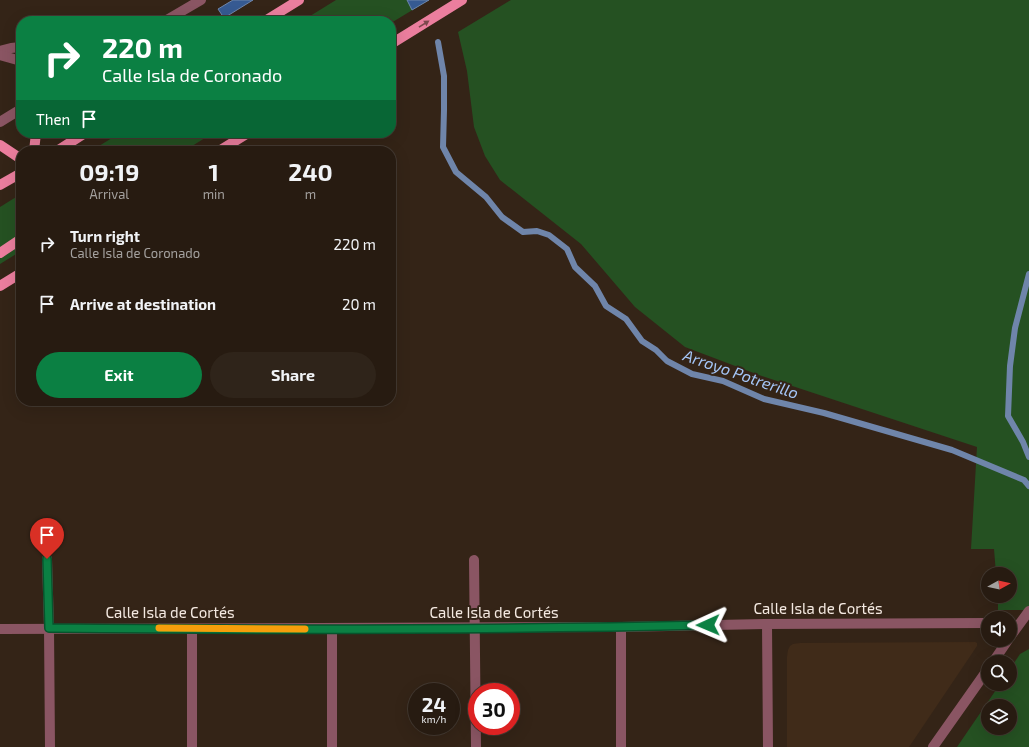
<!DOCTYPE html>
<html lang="en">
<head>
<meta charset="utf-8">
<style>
  :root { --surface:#271b11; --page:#2f241a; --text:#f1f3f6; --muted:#a4a19f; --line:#433931; --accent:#0b8043 }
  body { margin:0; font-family:"Exo 2",sans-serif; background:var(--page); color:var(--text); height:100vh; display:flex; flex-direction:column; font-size:15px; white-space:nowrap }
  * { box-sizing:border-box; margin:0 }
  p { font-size:13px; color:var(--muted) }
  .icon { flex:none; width:22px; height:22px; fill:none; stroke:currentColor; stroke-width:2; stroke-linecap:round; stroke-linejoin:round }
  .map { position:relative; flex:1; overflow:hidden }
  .details { position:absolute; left:16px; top:146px; width:380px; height:260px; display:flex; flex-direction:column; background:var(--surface); border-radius:16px; box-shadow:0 4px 16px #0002,0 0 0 1px var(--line) }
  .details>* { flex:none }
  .hud { position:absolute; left:16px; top:16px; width:380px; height:122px; border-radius:16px; box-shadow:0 4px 16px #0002,0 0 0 1px var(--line); background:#0b8043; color:#fff; overflow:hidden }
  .needle { width:26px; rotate:82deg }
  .controls { position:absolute; left:981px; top:567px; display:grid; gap:8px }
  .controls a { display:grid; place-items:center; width:36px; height:36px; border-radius:50%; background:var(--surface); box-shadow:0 4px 16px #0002,0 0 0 1px var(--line); font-size:20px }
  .speed { position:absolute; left:408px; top:683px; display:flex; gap:8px; font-size:20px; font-weight:700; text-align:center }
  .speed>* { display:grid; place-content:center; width:52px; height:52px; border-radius:50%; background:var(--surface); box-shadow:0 4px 16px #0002,0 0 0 1px var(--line); line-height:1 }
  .speed small { font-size:10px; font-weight:400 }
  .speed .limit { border:6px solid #d22; background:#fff; color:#111 }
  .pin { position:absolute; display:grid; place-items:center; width:34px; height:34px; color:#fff; margin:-41px -17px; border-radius:50% 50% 50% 0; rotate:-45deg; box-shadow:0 0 4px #0007 }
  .pin .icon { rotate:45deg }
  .me { position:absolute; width:44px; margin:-22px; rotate:269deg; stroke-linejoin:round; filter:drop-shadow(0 0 3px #0008) }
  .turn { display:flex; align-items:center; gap:14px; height:84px; padding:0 20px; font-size:18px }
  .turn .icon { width:52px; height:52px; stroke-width:2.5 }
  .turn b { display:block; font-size:28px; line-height:34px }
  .then { display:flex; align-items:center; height:38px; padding:0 20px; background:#0003; gap:8px; font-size:15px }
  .eta { display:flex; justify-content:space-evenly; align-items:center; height:68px; text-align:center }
  .eta b { font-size:24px; font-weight:700; line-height:28px }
  .primary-button { display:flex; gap:8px; margin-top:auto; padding:8px 20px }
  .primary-button a { flex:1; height:46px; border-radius:24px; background:var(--accent); color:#fff; font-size:16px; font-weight:700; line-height:46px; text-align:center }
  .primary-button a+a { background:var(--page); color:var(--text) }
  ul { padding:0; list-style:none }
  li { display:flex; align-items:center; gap:12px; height:60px; padding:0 20px }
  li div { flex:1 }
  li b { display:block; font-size:15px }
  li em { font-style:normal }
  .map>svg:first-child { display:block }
  .built { fill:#402b19 }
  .green { fill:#255122; fill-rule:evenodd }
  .water { fill:#365a92; stroke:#6f85aa }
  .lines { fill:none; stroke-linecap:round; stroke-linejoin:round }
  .stream { stroke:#6f85aa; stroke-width:6 }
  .minor { stroke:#8a5563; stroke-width:10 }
  .major { stroke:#eb7e9e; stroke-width:10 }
  .oneway { fill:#7d484d }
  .route-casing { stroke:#07532c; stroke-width:10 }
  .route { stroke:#0b8043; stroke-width:7 }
  .slow { stroke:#f59e0b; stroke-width:7 }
  .labels { text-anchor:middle; stroke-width:4; stroke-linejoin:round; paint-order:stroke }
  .street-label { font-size:15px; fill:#f4e9e1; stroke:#342417 }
  .water-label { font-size:16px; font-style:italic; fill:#a5c6f8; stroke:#342417 }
</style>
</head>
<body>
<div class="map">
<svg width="1029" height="747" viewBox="0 0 1029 747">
  <rect width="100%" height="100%" fill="#342417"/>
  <!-- built -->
  <path class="built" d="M975 642 977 643V646L909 747H787V657L788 650 790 646 793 644 800 643Z"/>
  <!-- green -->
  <g class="green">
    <path d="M336 0H429L391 23V21H302Z"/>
    <path d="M511 0H1029V610H998V596H1010V574H996L994 549H971L977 447 759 375 685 347 635 307 581 244 500 180 485 156 474 127 467 71 458 32Z"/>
    <path d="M120 133H213L184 151H91Z"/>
    <path d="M21 194V251L0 264V207Z"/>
    <path d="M1029 649V747H957L1000 684H1010V669L1020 654ZM988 706H1010V728H988Z"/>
  </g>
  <!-- water -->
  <g class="water">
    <path d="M233 0H253L224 18 218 9Z"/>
    <path d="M407 0H429L412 10Z"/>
  </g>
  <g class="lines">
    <!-- stream -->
    <g class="stream">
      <path d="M438 42 444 76V110L443 147 456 172 486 197 502 217 523 232 537 231 549 235 567 249 575 267 595 286 606 306 626 319 642 341 656 350 667 361 692 374 723 381 764 399 824 413 952 450 1024 480 1029 486"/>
      <path d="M1029 274 1015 328 1010 366 1008 416 1023 442 1029 457"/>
    </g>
    <!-- minor -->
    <g class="minor">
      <path d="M165 21 201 0"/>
      <path d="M0 51 11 48 21 47"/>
      <path d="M0 55 21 61"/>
      <path d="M0 122 21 109"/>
      <path d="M47 559 49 628 50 747"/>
      <path d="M474 560 476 747"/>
      <path d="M767 624 768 747"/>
      <path d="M621 627V747"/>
      <path d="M0 629 621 627 767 624 988 623"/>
      <path d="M1010 637 1029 611"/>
      <path d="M993 662 1008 640"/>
      <path d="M192 747V629"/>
      <path d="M332 747V629"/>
      <path d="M933 747 988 669"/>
    </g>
    <!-- major -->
    <g class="major">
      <path d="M265 21 299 0"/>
      <path d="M391 44 462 0"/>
      <path d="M0 145 21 159"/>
      <path d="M34 151 36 133"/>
      <path d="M57 151 85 133"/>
      <path d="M219 151 248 133"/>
      <path d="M0 185 21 173"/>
      <path d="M0 253 21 239"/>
      <path d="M0 286 21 273"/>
    </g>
  </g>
  <!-- one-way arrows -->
  <defs><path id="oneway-solid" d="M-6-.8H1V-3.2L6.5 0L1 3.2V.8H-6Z"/></defs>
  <use class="oneway" href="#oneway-solid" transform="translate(424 24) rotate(-32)"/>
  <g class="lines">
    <!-- route casing -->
    <g class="route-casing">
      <path id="route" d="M47 559 49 628C269 630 489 630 708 625"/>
    </g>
    <!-- route -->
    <use href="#route" class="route"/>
    <!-- slow -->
    <path class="slow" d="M159 628 305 629"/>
  </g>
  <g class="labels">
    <!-- street labels -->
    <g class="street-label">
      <text x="818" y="614">Calle Isla de Cortés</text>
      <text x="170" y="618">Calle Isla de Cortés</text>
      <text x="494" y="618">Calle Isla de Cortés</text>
    </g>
    <!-- water labels -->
    <g class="water-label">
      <text transform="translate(741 374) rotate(19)" y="6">Arroyo Potrerillo</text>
    </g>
  </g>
</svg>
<div class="controls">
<a><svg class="needle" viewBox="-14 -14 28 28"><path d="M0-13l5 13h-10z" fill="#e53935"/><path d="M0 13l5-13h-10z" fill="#a4a19f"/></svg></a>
<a><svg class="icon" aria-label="sound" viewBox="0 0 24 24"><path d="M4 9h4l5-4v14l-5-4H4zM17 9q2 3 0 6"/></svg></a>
<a><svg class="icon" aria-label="search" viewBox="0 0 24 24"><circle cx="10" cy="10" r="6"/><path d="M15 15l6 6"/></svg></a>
<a><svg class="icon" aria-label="layers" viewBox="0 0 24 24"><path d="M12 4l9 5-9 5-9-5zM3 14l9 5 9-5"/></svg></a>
</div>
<div class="speed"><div>24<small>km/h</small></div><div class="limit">30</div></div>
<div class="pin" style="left:47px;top:559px;background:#d93025"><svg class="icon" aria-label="arrive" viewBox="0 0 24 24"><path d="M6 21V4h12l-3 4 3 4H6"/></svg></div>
<svg class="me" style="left:708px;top:625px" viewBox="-20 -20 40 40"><path d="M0-17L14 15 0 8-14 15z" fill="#0b8043" stroke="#fff" stroke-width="4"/></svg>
<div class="hud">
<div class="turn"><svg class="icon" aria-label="right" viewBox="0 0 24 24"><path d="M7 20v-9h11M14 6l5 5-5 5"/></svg><div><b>220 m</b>Calle Isla de Coronado</div></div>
<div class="then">Then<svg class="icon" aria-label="arrive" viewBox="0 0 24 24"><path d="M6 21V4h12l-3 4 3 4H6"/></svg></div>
</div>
<section class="details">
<div class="eta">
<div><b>09:19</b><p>Arrival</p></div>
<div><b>1</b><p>min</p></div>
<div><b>240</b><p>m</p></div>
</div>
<ul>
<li><svg class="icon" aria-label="right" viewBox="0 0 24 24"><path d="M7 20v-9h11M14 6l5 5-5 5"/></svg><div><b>Turn right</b><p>Calle Isla de Coronado</p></div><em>220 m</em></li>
<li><svg class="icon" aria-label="arrive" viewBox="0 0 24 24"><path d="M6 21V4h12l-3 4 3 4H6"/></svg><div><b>Arrive at destination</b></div><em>20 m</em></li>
</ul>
<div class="primary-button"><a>Exit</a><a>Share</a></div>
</section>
</div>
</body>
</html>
